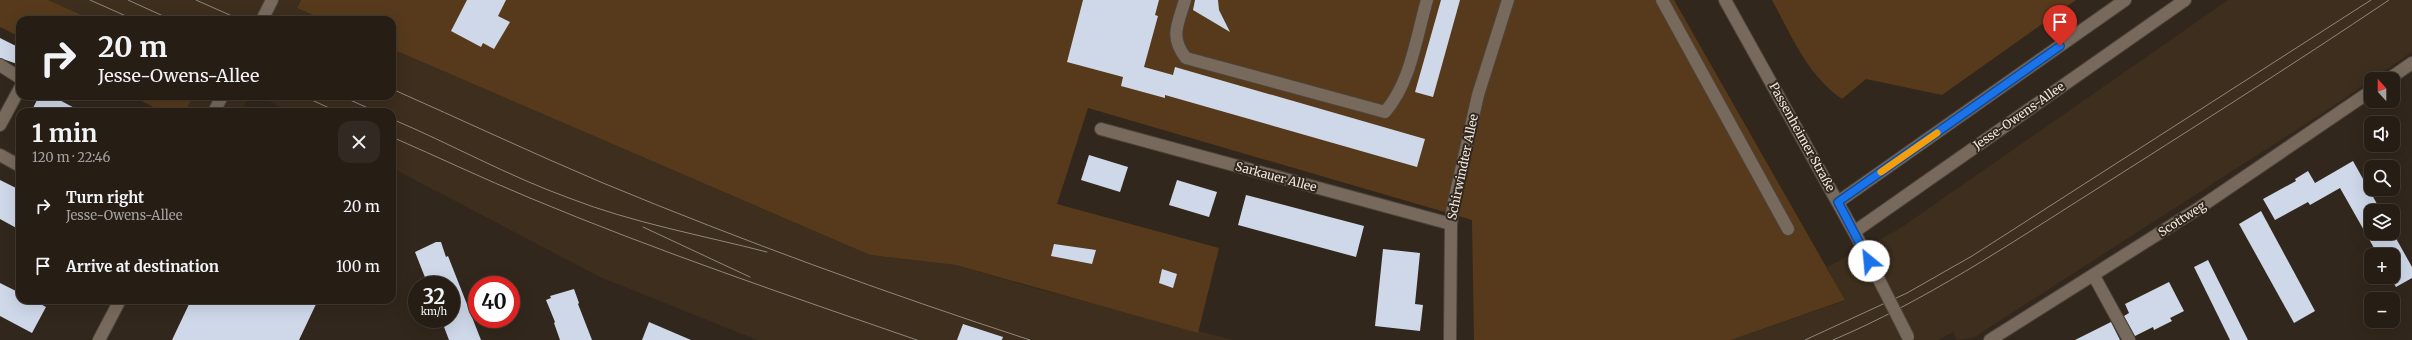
<!DOCTYPE html>
<html lang="en">
<head>
<meta charset="utf-8">
<style>
  :root { --surface:#261d15; --page:#322a22; --text:#f1f3f6; --muted:#a4a2a0; --line:#423b34 }
  body { margin:0; font-family:Merriweather,serif; background:var(--page); color:var(--text); height:100vh; display:flex; flex-direction:column; font-size:15px; white-space:nowrap }
  * { box-sizing:border-box; margin:0 }
  p { font-size:13px; color:var(--muted) }
  .icon { flex:none; width:22px; height:22px; fill:none; stroke:currentColor; stroke-width:2; stroke-linecap:round; stroke-linejoin:round }
  .map { position:relative; flex:1; overflow:hidden }
  .details { position:absolute; left:16px; top:108px; width:380px; height:196px; display:flex; flex-direction:column; background:var(--surface); border-radius:12px; box-shadow:0 4px 16px #0002,0 0 0 1px var(--line) }
  .details>* { flex:none }
  .banner { position:absolute; left:16px; top:16px; width:380px; height:84px; border-radius:12px; box-shadow:0 4px 16px #0002,0 0 0 1px var(--line); background:#261d15; color:var(--text); overflow:hidden }
  .needle { width:26px; rotate:339deg }
  .buttons { position:absolute; left:2364px; top:72px; display:grid; gap:8px }
  .buttons a { display:grid; place-items:center; width:36px; height:36px; border-radius:8px; background:var(--surface); box-shadow:0 4px 16px #0002,0 0 0 1px var(--line); font-size:20px }
  .speed { position:absolute; left:408px; top:276px; display:flex; gap:8px; font-size:20px; font-weight:700; text-align:center }
  .speed>* { display:grid; place-content:center; width:52px; height:52px; border-radius:50%; background:var(--surface); box-shadow:0 4px 16px #0002,0 0 0 1px var(--line); line-height:1 }
  .speed small { font-size:10px; font-weight:400 }
  .speed .limit { border:6px solid #d22; background:#fff; color:#111 }
  .pin { position:absolute; display:grid; place-items:center; width:34px; height:34px; color:#fff; margin:-41px -17px; border-radius:50% 50% 50% 0; rotate:-45deg; box-shadow:0 0 4px #0007 }
  .pin .icon { rotate:45deg }
  .me { position:absolute; width:44px; margin:-22px; rotate:332deg; stroke-linejoin:round; filter:drop-shadow(0 0 3px #0008) }
  .turn { display:flex; align-items:center; gap:14px; height:84px; padding:0 16px; font-size:18px }
  .turn .icon { width:52px; height:52px; stroke-width:2.5 }
  .turn b { display:block; font-size:28px; line-height:34px }
  .round { display:grid; place-items:center; flex:none; width:42px; height:42px; border-radius:12px; background:var(--page) }
  .head { display:flex; align-items:center; justify-content:space-between; height:68px; padding:0 16px }
  h1 { font-size:24px; font-weight:700; line-height:30px }
  ul { padding:0; list-style:none }
  li { display:flex; align-items:center; gap:12px; height:60px; padding:0 16px }
  li div { flex:1 }
  li b { display:block; font-size:15px }
  li em { font-style:normal }
  .map>svg:first-child { display:block }
  .built { fill:#3d2e1d }
  .green { fill:#563a1b }
  .building { fill:#ced8e9 }
  .lines { fill:none; stroke-linecap:round; stroke-linejoin:round }
  .minor-casing { stroke:#4d443b; stroke-width:14 }
  .minor { stroke:#776a5d; stroke-width:12 }
  .tram { stroke:#90877e; stroke-width:1 }
  .minor-bridge-casing { stroke:#4d443b; stroke-width:14; stroke-linecap:butt }
  .minor-bridge { stroke:#776a5d; stroke-width:12 }
  .route-casing { stroke:#114b97; stroke-width:10 }
  .route { stroke:#1a73e8; stroke-width:7 }
  .slow { stroke:#f59e0b; stroke-width:7 }
  .labels { text-anchor:middle; stroke-width:4; stroke-linejoin:round; paint-order:stroke }
  .street-label { font-size:12px; fill:#efe8e1; stroke:#32271c }
</style>
</head>
<body>
<div class="map">
<svg width="2412" height="340" viewBox="0 0 2412 340">
  <rect width="100%" height="100%" fill="#32271c"/>
  <!-- built -->
  <g class="built">
    <path d="M48 0H301L297 8 324 20H93Z"/>
    <path d="M2228 0H2412V52L2341 101 1973 338 1957 340 1953 332 1938 340H1731L1844 301 1827 267 1899 229Z"/>
    <path d="M392 49 870 255 956 265 1031 287 1233 340H757L600 277 392 168V112H289L260 96H392Z"/>
    <path d="M193 96H250L241 112H185Z"/>
  </g>
  <!-- green -->
  <g class="green">
    <path d="M0 0H48L93 20H20V37L0 27Z"/>
    <path d="M301 0H1674L1845 300 1731 340H1474L1472 220 1088 108 1057 204 1219 248 1198 333 956 265 870 255 392 49V20H324L297 8Z"/>
    <path d="M1772 0H2076L1942 95 1866 79 1842 99C1808 76 1791 35 1772 0Z"/>
    <path d="M132 96H193L185 112H163Z"/>
  </g>
  <!-- building -->
  <g class="building">
    <path d="M467 0H506L498 16 510 22 494 49 483 43 481 47 451 31Z"/>
    <path d="M1083 0H1159L1155 15 1158 16 1144 67 1173 75 1175 67 1425 139 1417 167 1165 95V98L1121 86 1123 77 1067 62Z"/>
    <path d="M1195 0H1218L1219 10 1230 32 1193 10Z"/>
    <path d="M1441 0H1460L1433 97 1415 92Z"/>
    <path d="M0 38 20 48V65L0 58Z"/>
    <path d="M39 96H52L82 112H31Z"/>
    <path d="M1089 155 1128 167 1120 192 1081 180Z"/>
    <path d="M2353 161 2381 211H2371V233H2393L2412 267V278L2396 287 2390 277H2393V255H2378L2340 188 2310 205 2308 202 2275 220 2263 199 2296 181 2295 179 2308 171 2315 183Z"/>
    <path d="M0 180 20 190V230L0 219Z"/>
    <path d="M1177 180 1217 192 1209 217 1169 205Z"/>
    <path d="M1246 195 1364 226 1356 257 1238 225Z"/>
    <path d="M2261 211 2315 311 2294 323 2239 224Z"/>
    <path d="M436 242H441L446 257 448 256 481 340H449L441 319H451V285H428L415 252Z"/>
    <path d="M1054 244 1096 250 1092 264 1051 256Z"/>
    <path d="M1383 249 1420 253 1415 304 1423 305 1420 331 1375 326Z"/>
    <path d="M2208 260 2248 340H2230L2194 267Z"/>
    <path d="M1162 269 1177 274 1173 288 1159 283Z"/>
    <path d="M2169 282 2184 311 2170 318 2172 321 2154 330 2153 327 2135 336 2124 316 2129 313 2125 304Z"/>
    <path d="M0 283 20 293V300H33L46 307 32 333 0 316Z"/>
    <path d="M574 289 579 303 578 304 592 340H560L554 323 555 322 546 300 551 298 550 296Z"/>
    <path d="M191 300H318L299 340H172Z"/>
    <path d="M649 322 691 340H642Z"/>
    <path d="M2111 322 2120 340H2075Z"/>
    <path d="M963 324 1003 337 1002 340H957Z"/>
  </g>
  <g class="lines">
    <!-- minor casing -->
    <g class="minor-casing">
      <g id="minor">
        <path d="M1185 0C1178 24 1169 37 1186 58L1385 112C1411 82 1416 38 1427 0"/>
        <path d="M1662 0 1788 229"/>
        <path d="M1725 0 1863 248"/>
        <path d="M262 20 272 0"/>
        <path d="M0 65 20 78"/>
        <path d="M2389 79 2412 63"/>
        <path d="M214 112 222 96"/>
        <path d="M0 125 20 88"/>
        <path d="M1101 129 1451 224"/>
        <path d="M0 155 20 166"/>
        <path d="M1838 202 2125 0"/>
        <path d="M1854 232 2185 0"/>
        <path d="M2094 276 2129 340"/>
        <path d="M99 340 120 300"/>
        <path d="M1450 340 1451 224 1453 206 1478 95 1508 0"/>
        <path d="M1990 340 2196 210 2371 91"/>
      </g>
    </g>
    <!-- minor -->
    <use href="#minor" class="minor"/>
    <!-- tram -->
    <g class="tram">
      <path d="M90 0 135 20"/>
      <path d="M128 0 172 20"/>
      <path d="M196 0 241 20"/>
      <path d="M392 89C462 120 532 153 603 183 743 241 886 293 1030 340"/>
      <path d="M303 96 338 112"/>
      <path d="M341 96 377 112"/>
      <path d="M392 119C451 144 508 176 569 198 633 223 701 235 767 252"/>
      <path d="M392 137C438 157 484 179 530 198 657 251 787 295 917 340"/>
      <path d="M643 227 750 277"/>
      <path d="M1805 340 1907 293 1972 256 2371 0"/>
      <path d="M1833 340C1925 301 2008 245 2092 192 2191 129 2291 66 2389 0"/>
    </g>
    <!-- minor-bridge casing -->
    <g class="minor-bridge-casing">
      <path id="minor-bridge" d="M1863 248 1908 337"/>
    </g>
    <!-- minor-bridge -->
    <use href="#minor-bridge" class="minor-bridge"/>
  </g>
  <g class="lines">
    <!-- route casing -->
    <g class="route-casing">
      <path id="route" d="M1869 261 1838 202 2060 46"/>
    </g>
    <!-- route -->
    <use href="#route" class="route"/>
    <!-- slow -->
    <path class="slow" d="M1881 172 1937 133"/>
  </g>
  <g class="labels">
    <!-- street labels -->
    <g class="street-label">
      <text transform="translate(2019 116) rotate(-35)" y="4">Jesse-Owens-Allee</text>
      <text transform="translate(1802 137) rotate(61)" y="4">Passenheimer Straße</text>
      <text transform="translate(1463 167) rotate(-78)" y="4">Schirwindter Allee</text>
      <text transform="translate(1276 177) rotate(15)" y="4">Sarkauer Allee</text>
      <text transform="translate(2182 219) rotate(-33)" y="4">Scottweg</text>
    </g>
  </g>
</svg>
<div class="buttons">
<a><svg class="needle" viewBox="-14 -14 28 28"><path d="M0-13l5 13h-10z" fill="#e53935"/><path d="M0 13l5-13h-10z" fill="#a4a2a0"/></svg></a>
<a><svg class="icon" aria-label="sound" viewBox="0 0 24 24"><path d="M4 9h4l5-4v14l-5-4H4zM17 9q2 3 0 6"/></svg></a>
<a><svg class="icon" aria-label="search" viewBox="0 0 24 24"><circle cx="10" cy="10" r="6"/><path d="M15 15l6 6"/></svg></a>
<a><svg class="icon" aria-label="layers" viewBox="0 0 24 24"><path d="M12 4l9 5-9 5-9-5zM3 14l9 5 9-5"/></svg></a>
<a>+</a>
<a>−</a>
</div>
<div class="speed"><div>32<small>km/h</small></div><div class="limit">40</div></div>
<div class="pin" style="left:2060px;top:46px;background:#d93025"><svg class="icon" aria-label="arrive" viewBox="0 0 24 24"><path d="M6 21V4h12l-3 4 3 4H6"/></svg></div>
<svg class="me" style="left:1869px;top:261px" viewBox="-20 -20 40 40"><circle r="19" fill="#fff"/><path d="M0-13L10 11 0 6-10 11z" fill="#1a73e8"/></svg>
<div class="banner">
<div class="turn"><svg class="icon" aria-label="right" viewBox="0 0 24 24"><path d="M7 20v-9h11M14 6l5 5-5 5"/></svg><div><b>20 m</b>Jesse-Owens-Allee</div></div>
</div>
<section class="details">
<div class="head"><div><h1>1 min</h1><p>120 m · 22:46</p></div><a class="round"><svg class="icon" aria-label="close" viewBox="0 0 24 24"><path d="M6 6l12 12M18 6L6 18"/></svg></a></div>
<ul>
<li><svg class="icon" aria-label="right" viewBox="0 0 24 24"><path d="M7 20v-9h11M14 6l5 5-5 5"/></svg><div><b>Turn right</b><p>Jesse-Owens-Allee</p></div><em>20 m</em></li>
<li><svg class="icon" aria-label="arrive" viewBox="0 0 24 24"><path d="M6 21V4h12l-3 4 3 4H6"/></svg><div><b>Arrive at destination</b></div><em>100 m</em></li>
</ul>
</section>
</div>
</body>
</html>
